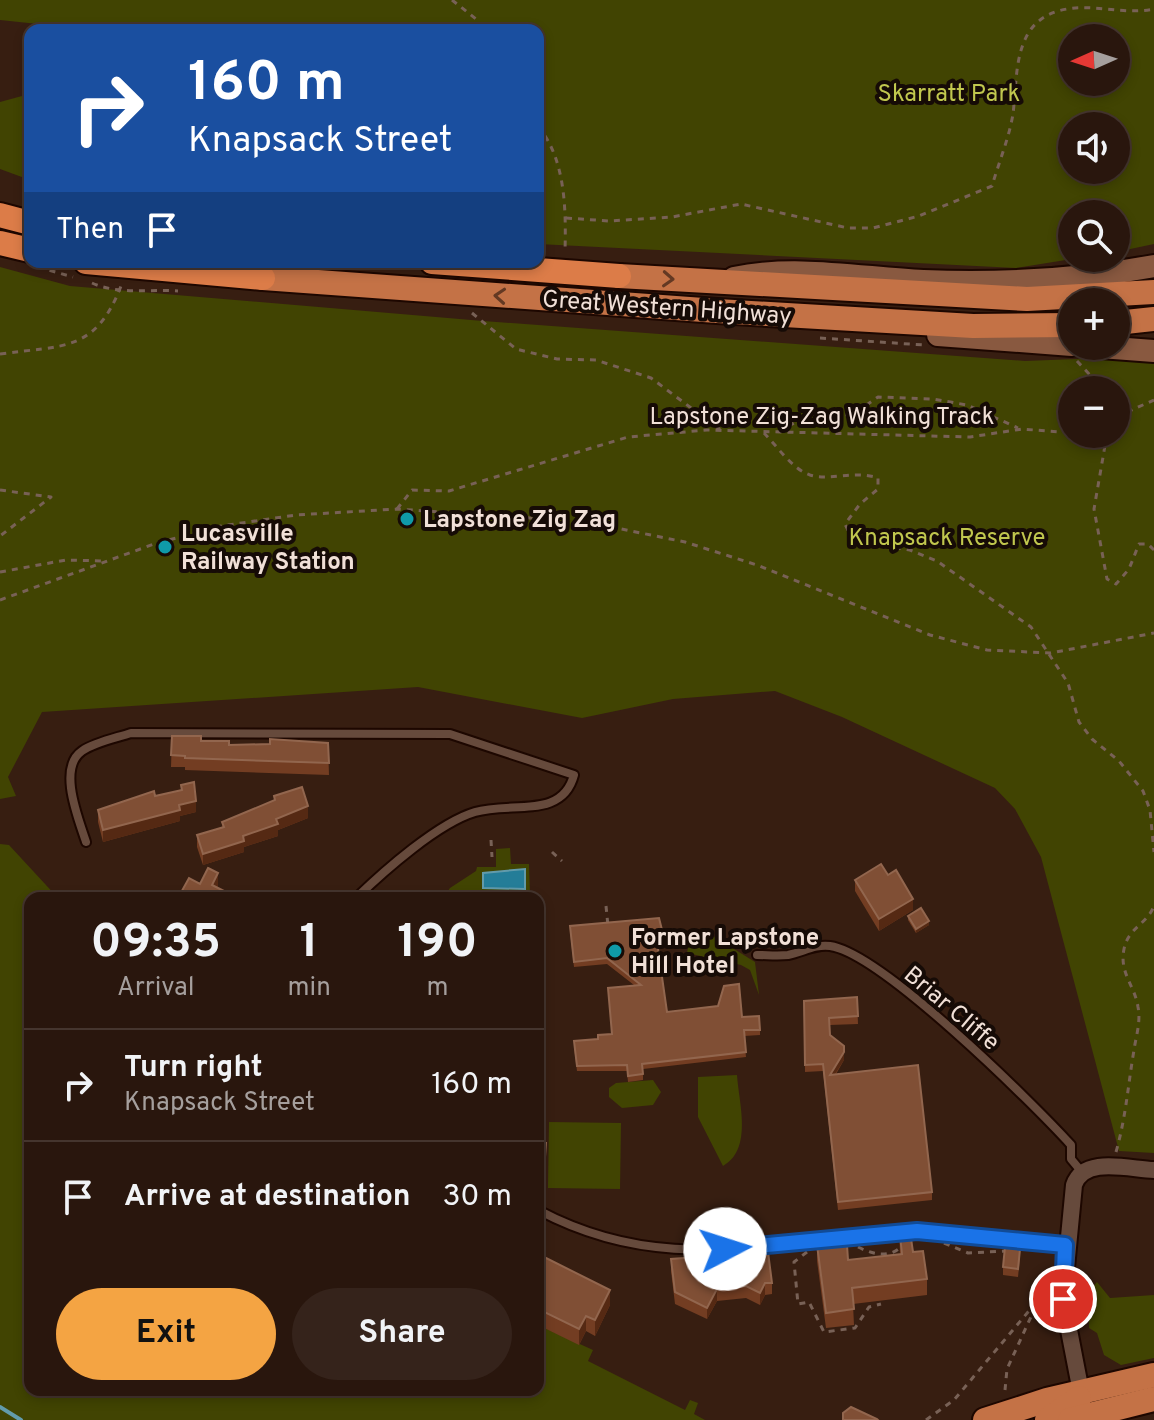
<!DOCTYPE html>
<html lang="en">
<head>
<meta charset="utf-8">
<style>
  :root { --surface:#29160d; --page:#35231b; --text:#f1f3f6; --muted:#a59f9d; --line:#45352e; --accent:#f4a443 }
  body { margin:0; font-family:Overpass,sans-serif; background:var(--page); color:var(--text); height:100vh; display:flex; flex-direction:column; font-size:30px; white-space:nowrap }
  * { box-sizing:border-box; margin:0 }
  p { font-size:26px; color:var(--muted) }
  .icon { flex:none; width:44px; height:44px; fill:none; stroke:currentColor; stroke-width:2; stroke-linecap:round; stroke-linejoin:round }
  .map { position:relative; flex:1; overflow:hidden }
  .panel { position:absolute; left:24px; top:892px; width:520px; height:504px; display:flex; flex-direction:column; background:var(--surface); border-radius:16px; box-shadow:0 4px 12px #0003,0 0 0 2px var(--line) }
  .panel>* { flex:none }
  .guide { position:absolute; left:24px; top:24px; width:520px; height:244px; border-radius:16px; box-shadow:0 4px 12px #0003,0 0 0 2px var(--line); background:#1a4fa0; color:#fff; overflow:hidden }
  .needle { width:52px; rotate:267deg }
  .buttons { position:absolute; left:1058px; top:24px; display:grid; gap:16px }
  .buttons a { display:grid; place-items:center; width:72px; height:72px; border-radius:50%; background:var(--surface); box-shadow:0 4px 12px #0003,0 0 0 2px var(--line); font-size:40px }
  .pin { position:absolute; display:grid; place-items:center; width:68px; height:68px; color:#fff; margin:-34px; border:4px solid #fff; border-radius:50%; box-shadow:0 2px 8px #0007 }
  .me { position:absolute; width:88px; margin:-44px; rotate:85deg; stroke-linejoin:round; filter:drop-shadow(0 0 6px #0008) }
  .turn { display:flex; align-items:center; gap:28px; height:168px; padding:0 32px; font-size:36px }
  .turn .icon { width:104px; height:104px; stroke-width:2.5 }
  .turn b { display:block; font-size:56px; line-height:68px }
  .then { display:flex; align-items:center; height:76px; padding:0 32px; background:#0003; gap:16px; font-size:30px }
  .eta { display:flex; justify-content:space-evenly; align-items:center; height:136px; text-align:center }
  .eta b { font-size:48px; font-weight:700; line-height:56px }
  .cta { display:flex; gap:16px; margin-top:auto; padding:16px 32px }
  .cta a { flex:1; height:92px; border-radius:48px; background:var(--accent); color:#111; font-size:32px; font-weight:700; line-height:92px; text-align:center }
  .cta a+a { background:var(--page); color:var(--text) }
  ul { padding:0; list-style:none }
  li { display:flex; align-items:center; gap:24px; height:112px; padding:0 32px; border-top:2px solid var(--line) }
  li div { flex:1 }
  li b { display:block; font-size:30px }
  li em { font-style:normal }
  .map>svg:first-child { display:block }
  .green { fill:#414402; fill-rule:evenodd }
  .water { fill:#247d98; stroke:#629bab; stroke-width:2 }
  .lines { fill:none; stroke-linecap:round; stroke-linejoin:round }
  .stream { stroke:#629bab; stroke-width:4 }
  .service-casing { stroke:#1d0700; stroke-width:12 }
  .minor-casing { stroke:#1d0700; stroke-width:20 }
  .secondary-casing { stroke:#1d0700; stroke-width:26 }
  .trunk-casing { stroke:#1d0700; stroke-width:28 }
  .motorway-casing { stroke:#1d0700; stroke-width:28 }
  .path { stroke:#786156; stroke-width:3; stroke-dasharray:6 6; stroke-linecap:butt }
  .service { stroke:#664a3c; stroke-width:8 }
  .minor { stroke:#664a3c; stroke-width:16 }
  .secondary { stroke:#895940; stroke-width:22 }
  .trunk { stroke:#c47246; stroke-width:24 }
  .motorway { stroke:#dc7c48; stroke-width:24 }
  .wall { fill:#733d22 }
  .shaded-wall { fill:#552913 }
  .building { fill:#804f35; stroke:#92664e; stroke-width:2 }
  .oneway { stroke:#643923 }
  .route-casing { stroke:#114b97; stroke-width:20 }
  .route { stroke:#1a73e8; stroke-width:14 }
  .culture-dot { fill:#0f9aa8; stroke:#160b06; stroke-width:3 }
  .labels { text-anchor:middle; stroke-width:8; stroke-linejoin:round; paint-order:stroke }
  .park-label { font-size:24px; fill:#c1c74e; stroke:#160b06 }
  .street-label { font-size:24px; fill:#f1e0d7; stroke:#160b06 }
  .poi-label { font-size:24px; font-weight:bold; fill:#f1e0d7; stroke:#160b06; text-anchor:start }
</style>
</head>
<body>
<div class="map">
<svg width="1154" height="1420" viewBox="0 0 1154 1420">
  <rect width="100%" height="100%" fill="#371e11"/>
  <!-- green -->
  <g class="green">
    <path d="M0 0H1154V244L1116 252V214H1072V258H1078L1016 268 538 244V30H95L0 20ZM1072 38H1116V82H1072ZM1072 126H1116V170H1072Z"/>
    <path d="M22 96 30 97V180L0 169V102Z"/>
    <path d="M0 267 70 286 483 321 1025 361 1154 356V1153L1119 1151 1041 857 1015 809 995 788 842 717 775 691 673 699 582 718 418 687 42 712 8 777 16 796 0 799ZM1072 390H1116V434H1072Z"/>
    <path d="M0 844 9 845 58 898H30V1390H538V1325L593 1350 588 1361 685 1410 690 1400 698 1403 694 1414 705 1420H0Z"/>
    <path d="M510 848 511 864H529L530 894 444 897 450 888 476 871 477 867H496V849Z"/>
    <path d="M705 931 755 962 759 995 750 970 741 965 687 953 690 936Z"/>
    <path d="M737 1075C739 1104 753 1149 723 1166L698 1117V1077Z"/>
    <path d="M653 1080 661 1092 653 1105 622 1108 609 1097V1088L616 1083Z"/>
    <path d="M549 1122 621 1123 620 1189 548 1188Z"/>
    <path d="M1097 1282 1110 1298 1154 1295V1358L1121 1365 1104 1355 1097 1333 1089 1328 1088 1292Z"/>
  </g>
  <!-- water -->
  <path class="water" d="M525 869V889L483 888V873Z"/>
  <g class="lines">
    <!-- stream -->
    <path class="stream" d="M0 1407 21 1420"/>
    <!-- service casing -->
    <g class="service-casing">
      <g id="service">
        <path d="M86 842C79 820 57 768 82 751 95 742 116 738 131 733L450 734 574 775C562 820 511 801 475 812 438 823 384 871 356 898"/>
        <path d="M757 955C767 955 778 956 788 955 803 952 815 944 830 946 881 953 1032 1102 1071 1145V1159L1081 1171"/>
        <path d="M538 1210C672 1281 775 1235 914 1231 964 1229 1015 1239 1065 1245"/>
      </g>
    </g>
    <!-- minor casing -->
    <g class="minor-casing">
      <path id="minor" d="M1081 1392 1063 1299 1074 1185C1084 1156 1128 1169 1154 1170"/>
    </g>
    <!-- secondary casing -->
    <g class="secondary-casing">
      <g id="secondary">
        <path d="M734 278C795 265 861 278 923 281 1000 284 1078 280 1154 266"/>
        <path d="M938 335 1072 345"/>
        <path d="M1087 346 1154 351"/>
      </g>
    </g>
    <!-- trunk casing -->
    <g class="trunk-casing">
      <g id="trunk">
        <path d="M619 276 1027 299 1154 292"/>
        <path d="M263 278 717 311 973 326 1072 325"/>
        <path d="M1116 323 1154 319"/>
        <path d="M985 1420 1047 1400 1154 1375"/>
        <path d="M1047 1420 1079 1398"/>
        <path d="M1070 1420 1154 1399"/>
      </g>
    </g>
    <!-- motorway casing -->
    <g class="motorway-casing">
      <g id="motorway">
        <path d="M0 215 30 223"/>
        <path d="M0 243 30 250"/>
        <path d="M86 262 263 278"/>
        <path d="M432 262 619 276"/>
      </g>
    </g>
    <!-- path -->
    <g class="path">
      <path d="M452 0 476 19 480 30"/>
      <path d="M538 126C566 160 566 210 565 252"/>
      <path d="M566 218 609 221 672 217 741 204 848 228H873L919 216 992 186C999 162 1009 138 1013 114 1018 73 1012 18 1067 9 1095 4 1125 15 1154 9"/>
      <path d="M38 267 73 277"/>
      <path d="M92 283C119 295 148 289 178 291"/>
      <path d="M472 313 516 349 557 359 596 360 651 378 722 431"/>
      <path d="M820 338 924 345"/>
      <path d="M0 354C63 345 95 353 121 286"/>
      <path d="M1077 361 1104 390"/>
      <path d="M1116 417 1154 400"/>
      <path d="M778 432 810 414 852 415 878 397 933 399 967 405 1018 428"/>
      <path d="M764 433C777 446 792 469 810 475 830 481 855 470 878 478V489L860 504 845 524 853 541 910 550 937 561 1031 627 1068 683 1079 722 1092 739 1119 761 1143 791 1150 810 1154 852"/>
      <path d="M1107 434 1094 509 1107 579 1116 584 1129 569 1139 544H1148L1154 550"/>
      <path d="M0 490 51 497 0 536"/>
      <path d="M397 509 412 490 449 491 628 437 707 430 970 437 1022 429 1059 432 1072 429"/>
      <path d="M0 572 66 560 103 561"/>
      <path d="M0 600 154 544 221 526 296 515 397 509 587 522 685 542 757 565 930 635 987 650 1051 653 1154 633"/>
      <path d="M491 840 492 857"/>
      <path d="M552 852 562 861"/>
      <path d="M606 906 608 926"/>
      <path d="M1116 1152C1126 1117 1128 1085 1134 1050 1136 1036 1141 1022 1138 1007 1135 986 1119 973 1124 949 1128 928 1147 924 1154 906"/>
      <path d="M944 1243 968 1253 1006 1251"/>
      <path d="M858 1247C872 1254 889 1259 902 1246"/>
      <path d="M807 1252 794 1262 798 1304 809 1302 824 1332 855 1328 869 1307 881 1304"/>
      <path d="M1040 1298 1048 1279"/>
      <path d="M1005 1390 1007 1369 1035 1308"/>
      <path d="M926 1420 954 1400 1039 1299"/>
    </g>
    <!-- service -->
    <use href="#service" class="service"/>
    <!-- minor -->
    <use href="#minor" class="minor"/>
    <!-- secondary -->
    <use href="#secondary" class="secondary"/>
    <!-- trunk -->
    <use href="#trunk" class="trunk"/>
    <!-- motorway -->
    <use href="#motorway" class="motorway"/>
  </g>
  <!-- wall -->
  <g class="wall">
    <path d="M172 736 229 745 328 743 329 775 185 770V767H171Z"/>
    <path d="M181 785 196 812 180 816V821L103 842 98 822V810L181 790Z"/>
    <path d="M274 796 308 818 278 830V836L244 847V852L203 865 197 847V835L222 827V822L274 801Z"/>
    <path d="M855 880 913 910 879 931 855 891Z"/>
    <path d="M908 916 929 925 916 933 908 920Z"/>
    <path d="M570 932 663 934V940H657L667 1012 742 1017 760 1030V1035L744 1036 746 1057 643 1069V1080L628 1082 627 1071H577L574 1047 612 1034 634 985 607 964 574 967Z"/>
    <path d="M857 997 858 1024 830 1025V1035L844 1060 836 1074 932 1192V1200L838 1210 823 1071 805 1072 804 1001Z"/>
    <path d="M538 1143H546L545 1161H538Z"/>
    <path d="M899 1226 927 1279V1295L853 1304 854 1325 826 1328 817 1261V1245L848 1260 900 1254Z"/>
    <path d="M538 1254 610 1305 595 1336 586 1331 579 1345 538 1325Z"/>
    <path d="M1020 1257 1018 1277 1003 1275V1267Z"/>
    <path d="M671 1259 772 1283V1294L765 1295 760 1305 746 1298 717 1301 707 1319 675 1304 671 1271Z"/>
  </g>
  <!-- shaded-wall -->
  <g class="shaded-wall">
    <path d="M196 801V812L180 816V821L103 842V830L179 805Z"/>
    <path d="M308 806V818L278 830V836L244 847V852L203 865V854L276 819Z"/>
    <path d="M218 873V888L212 885Z"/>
    <path d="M913 899V910L879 931V919Z"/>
    <path d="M929 921V925L916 933V929Z"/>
    <path d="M844 1052V1060L830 1082V1075Z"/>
    <path d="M765 1283V1295L760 1305V1293Z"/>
    <path d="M717 1289V1301L707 1319V1308Z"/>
    <path d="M610 1290V1305L595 1336V1320Z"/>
    <path d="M586 1316V1331L579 1345V1329Z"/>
  </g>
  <!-- building -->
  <g class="building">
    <path d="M172 736H201V741H229V745L270 744V739L328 743 329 763 185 758V756L171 755Z"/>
    <path d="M194 782 196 801 179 805 180 810 103 830 98 810 154 791 155 796 182 790 181 785Z"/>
    <path d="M302 787 308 806 276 819 278 824 243 836 244 841 203 854 197 835 224 827 222 822 275 800 274 796Z"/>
    <path d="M881 864 888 875 896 870 913 899 879 919 855 880Z"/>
    <path d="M208 868 218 873 212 885 230 894 228 898H178L189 878 200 884Z"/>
    <path d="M921 908 929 921 916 929 908 916Z"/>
    <path d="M659 918 663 934 656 935 667 1012 718 1006 724 986 739 984 742 1017 759 1016 760 1030H744L746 1052 642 1064 643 1074 628 1076 627 1065 577 1066 574 1041 598 1039V1035L612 1034 608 988 641 985 607 958 574 962 570 926Z"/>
    <path d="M857 997 858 1016 829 1018 830 1035 844 1046V1052L830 1075 918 1065 932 1192 838 1202 823 1064 805 1065 804 1001Z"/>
    <path d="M538 1143H546L545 1157H538Z"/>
    <path d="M909 1225 913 1252 923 1251 927 1279 852 1288 854 1309 826 1313 817 1245H847L848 1260 902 1254 899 1226Z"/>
    <path d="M1005 1247 1020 1249 1018 1269 1003 1267Z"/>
    <path d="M768 1252 772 1283H765L760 1293 746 1286 717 1289 707 1308 675 1292 671 1259Z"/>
    <path d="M538 1254 610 1290 595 1320 586 1316 579 1329 538 1309Z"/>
    <path d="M851 1407 877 1419 878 1420H843V1413Z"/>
  </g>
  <!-- one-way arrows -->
  <defs><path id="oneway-chevron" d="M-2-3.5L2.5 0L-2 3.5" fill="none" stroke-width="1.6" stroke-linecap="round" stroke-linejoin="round" transform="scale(2)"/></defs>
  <g class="oneway">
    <use href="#oneway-chevron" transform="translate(668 279) rotate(3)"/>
    <use href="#oneway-chevron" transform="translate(500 296) rotate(-176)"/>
  </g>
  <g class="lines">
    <!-- route casing -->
    <g class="route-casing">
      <path id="route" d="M725 1249 917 1231 1065 1245 1063 1299"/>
    </g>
    <!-- route -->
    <use href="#route" class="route"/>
  </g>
  <!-- markers -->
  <g class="culture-dot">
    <circle cx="407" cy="519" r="8"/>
    <circle cx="165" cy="547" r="8"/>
    <circle cx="615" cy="951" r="8"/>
  </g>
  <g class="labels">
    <!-- park labels -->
    <g class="park-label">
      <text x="949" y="101">Skarratt Park</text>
      <text x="947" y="545">Knapsack Reserve</text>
    </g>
    <!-- street labels -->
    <g class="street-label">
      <text transform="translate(667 307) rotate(4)" y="8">Great Western Highway</text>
      <text x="822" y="424">Lapstone Zig-Zag Walking Track</text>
      <text transform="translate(952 1008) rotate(40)" y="8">Briar Cliffe</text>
    </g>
    <!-- poi labels -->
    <g class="poi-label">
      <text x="423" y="527">Lapstone Zig Zag</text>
      <text x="181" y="541">Lucasville<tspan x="181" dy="28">Railway Station</tspan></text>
      <text x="631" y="945">Former Lapstone<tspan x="631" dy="28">Hill Hotel</tspan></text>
    </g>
  </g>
</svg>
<div class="buttons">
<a><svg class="needle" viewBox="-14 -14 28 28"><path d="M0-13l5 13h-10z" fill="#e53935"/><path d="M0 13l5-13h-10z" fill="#a59f9d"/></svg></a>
<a><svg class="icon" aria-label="sound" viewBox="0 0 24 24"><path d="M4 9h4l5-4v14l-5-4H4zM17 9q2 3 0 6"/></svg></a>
<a><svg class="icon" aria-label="search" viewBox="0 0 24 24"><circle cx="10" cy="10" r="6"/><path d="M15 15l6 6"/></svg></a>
<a>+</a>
<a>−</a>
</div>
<div class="pin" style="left:1063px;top:1299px;background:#d93025"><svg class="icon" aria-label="arrive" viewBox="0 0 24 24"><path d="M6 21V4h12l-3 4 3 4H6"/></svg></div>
<svg class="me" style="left:725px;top:1249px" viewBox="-20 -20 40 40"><circle r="19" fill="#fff"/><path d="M0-13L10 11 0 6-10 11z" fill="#1a73e8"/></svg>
<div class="guide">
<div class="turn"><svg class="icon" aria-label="right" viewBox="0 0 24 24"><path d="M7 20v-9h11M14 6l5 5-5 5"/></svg><div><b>160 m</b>Knapsack Street</div></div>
<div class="then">Then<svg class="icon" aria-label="arrive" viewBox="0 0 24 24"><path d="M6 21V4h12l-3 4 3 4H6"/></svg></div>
</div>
<section class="panel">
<div class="eta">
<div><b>09:35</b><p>Arrival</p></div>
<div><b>1</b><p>min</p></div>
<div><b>190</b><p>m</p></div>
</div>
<ul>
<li><svg class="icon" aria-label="right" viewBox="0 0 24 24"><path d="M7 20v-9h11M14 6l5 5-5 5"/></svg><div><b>Turn right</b><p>Knapsack Street</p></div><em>160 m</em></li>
<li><svg class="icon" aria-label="arrive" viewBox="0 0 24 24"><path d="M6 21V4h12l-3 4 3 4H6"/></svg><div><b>Arrive at destination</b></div><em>30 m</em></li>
</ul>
<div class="cta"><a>Exit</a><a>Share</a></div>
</section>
</div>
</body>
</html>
